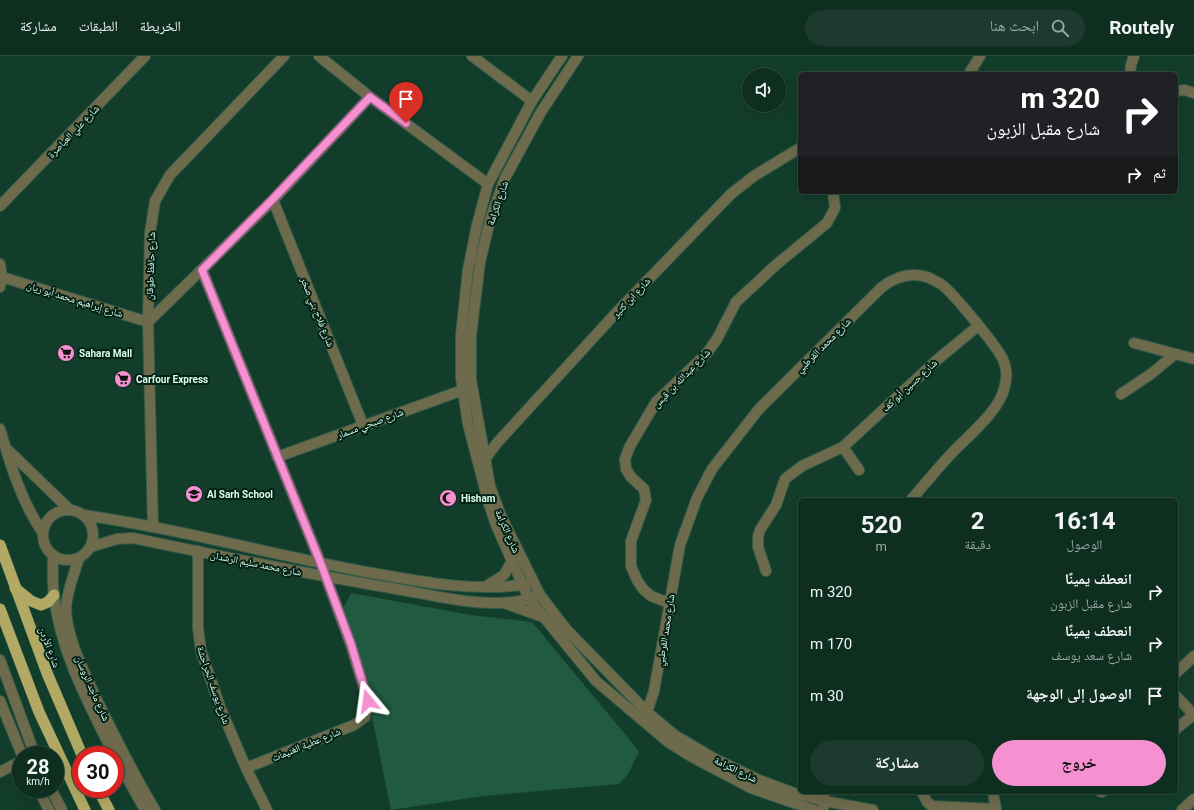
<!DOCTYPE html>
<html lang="ar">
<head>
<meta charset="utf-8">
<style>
  :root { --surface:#0e2e20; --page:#1c3a2d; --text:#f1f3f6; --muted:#9ba8a5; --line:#2e4a3e; --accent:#f590d1 }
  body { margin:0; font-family:Roboto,"Noto Naskh Arabic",sans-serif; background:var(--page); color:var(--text); direction:rtl; height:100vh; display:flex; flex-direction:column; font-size:15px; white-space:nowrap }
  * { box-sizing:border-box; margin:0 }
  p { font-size:13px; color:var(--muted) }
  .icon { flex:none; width:22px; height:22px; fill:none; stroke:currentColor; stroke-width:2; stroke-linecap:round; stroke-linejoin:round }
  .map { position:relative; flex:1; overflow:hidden; direction:ltr }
  .sheet { position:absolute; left:798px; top:442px; width:380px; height:296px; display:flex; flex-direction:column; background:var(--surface); border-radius:6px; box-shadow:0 4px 16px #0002,0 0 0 1px var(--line); direction:rtl }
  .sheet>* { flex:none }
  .banner { position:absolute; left:798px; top:16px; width:380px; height:122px; border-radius:6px; box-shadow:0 4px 16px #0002,0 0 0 1px var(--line); direction:rtl; background:#202124; color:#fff; overflow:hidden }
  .fabs { position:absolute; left:742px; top:12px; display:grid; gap:8px }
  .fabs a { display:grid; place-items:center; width:44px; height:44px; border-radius:50%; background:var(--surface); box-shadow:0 4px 16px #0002,0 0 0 1px var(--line); font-size:20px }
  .speed { position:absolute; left:12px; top:690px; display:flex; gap:8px; font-size:20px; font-weight:700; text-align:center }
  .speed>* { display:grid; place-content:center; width:52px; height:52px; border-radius:50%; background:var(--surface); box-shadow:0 4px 16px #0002,0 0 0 1px var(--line); line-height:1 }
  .speed small { font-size:10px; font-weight:400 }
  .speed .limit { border:6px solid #d22; background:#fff; color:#111 }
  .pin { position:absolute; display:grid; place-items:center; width:34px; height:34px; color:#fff; margin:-41px -17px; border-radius:50% 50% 50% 0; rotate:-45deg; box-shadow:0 0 4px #0007 }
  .pin .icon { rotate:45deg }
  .me { position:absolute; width:44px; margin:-22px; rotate:344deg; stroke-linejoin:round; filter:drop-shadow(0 0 3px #0008) }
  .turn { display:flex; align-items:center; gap:14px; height:84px; padding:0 12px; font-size:18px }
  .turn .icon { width:52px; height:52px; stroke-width:2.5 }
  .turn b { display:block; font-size:28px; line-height:34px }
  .then { display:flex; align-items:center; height:38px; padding:0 12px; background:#0003; gap:8px; font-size:15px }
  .eta { display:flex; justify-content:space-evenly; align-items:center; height:68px; text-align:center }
  .eta b { font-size:24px; font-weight:700; line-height:28px }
  .action { display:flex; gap:8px; margin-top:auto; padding:8px 12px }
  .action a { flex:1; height:46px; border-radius:24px; background:var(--accent); color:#111; font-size:16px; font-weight:700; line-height:46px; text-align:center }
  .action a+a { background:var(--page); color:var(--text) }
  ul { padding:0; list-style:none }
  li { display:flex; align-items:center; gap:12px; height:52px; padding:0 12px }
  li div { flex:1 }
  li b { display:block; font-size:15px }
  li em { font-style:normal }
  header { display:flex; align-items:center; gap:24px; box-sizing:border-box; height:56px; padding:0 20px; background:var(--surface); border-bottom:1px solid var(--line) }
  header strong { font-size:19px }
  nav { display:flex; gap:22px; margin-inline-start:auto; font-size:14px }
  .search { width:280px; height:36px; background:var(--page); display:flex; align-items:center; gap:10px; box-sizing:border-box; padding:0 14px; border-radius:22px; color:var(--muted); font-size:15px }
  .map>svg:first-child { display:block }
  .green { fill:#1f5a41 }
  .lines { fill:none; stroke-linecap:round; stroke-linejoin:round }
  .minor-casing { stroke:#345c4a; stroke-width:12 }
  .tertiary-casing { stroke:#345c4a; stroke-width:12 }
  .trunk-casing { stroke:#345c4a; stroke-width:12 }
  .minor { stroke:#6e6b4d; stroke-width:10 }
  .tertiary { stroke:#6e6b4d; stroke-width:10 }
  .trunk { stroke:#b2aa64; stroke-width:11 }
  .route-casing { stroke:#9f5e88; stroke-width:10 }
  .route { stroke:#f590d1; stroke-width:7 }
  .labels { text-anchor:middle; stroke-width:4; stroke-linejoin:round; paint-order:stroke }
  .street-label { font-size:10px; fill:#dffded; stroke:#012215 }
  .poi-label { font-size:10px; font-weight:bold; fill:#dffded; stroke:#012215; text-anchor:start }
</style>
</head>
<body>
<header>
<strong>Routely</strong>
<div class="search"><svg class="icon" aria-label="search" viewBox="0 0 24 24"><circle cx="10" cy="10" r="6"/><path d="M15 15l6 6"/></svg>ابحث هنا</div>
<nav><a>الخريطة</a><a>الطبقات</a><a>مشاركة</a></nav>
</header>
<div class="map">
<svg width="1194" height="754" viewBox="0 0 1194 754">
  <rect width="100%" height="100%" fill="#133d2b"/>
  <!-- green -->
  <path class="green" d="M351 537 471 559 532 566 639 695 628 718 619 728 483 740 391 754 366 632 342 555Z"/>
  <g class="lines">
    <!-- minor casing -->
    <g class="minor-casing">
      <g id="minor">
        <path d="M319 0 370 41 488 128"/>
        <path d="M472 0 532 45"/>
        <path d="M969 18 980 0"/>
        <path d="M1130 18 1131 9 1134 0"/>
        <path d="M1176 35 1185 34 1194 37"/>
        <path d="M273 144 363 369"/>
        <path d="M0 150 145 0"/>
        <path d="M0 208 2 221 0 231"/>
        <path d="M202 214 321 508 351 589 368 645 365 661 354 669 246 712"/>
        <path d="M2 221 148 266"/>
        <path d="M148 266 273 144 370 41"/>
        <path d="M1134 287 1194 303"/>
        <path d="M1121 338 1151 318 1175 298"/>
        <path d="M0 373C10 408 22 447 43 477"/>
        <path d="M843 391 859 414"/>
        <path d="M8 394 70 454"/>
        <path d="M277 401 463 334"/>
        <path d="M480 405 485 403 497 387 615 258 731 138 754 120 800 92"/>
        <path d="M153 471 148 266 150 177 155 145 170 119 284 0"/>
        <path d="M198 495V572L201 595 220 651 246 712 267 754"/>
        <path d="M766 515 758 491V481L760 474 776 449 785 423 802 410 843 391 938 303 978 270"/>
        <path d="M669 547 651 540 643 533 637 524 631 510V485L646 444 644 433 631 421 626 413 625 403 630 390 656 346 707 297 717 283 736 246 777 208 827 167 835 152 833 136"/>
        <path d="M1176 617 1194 600"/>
        <path d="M1176 640 1194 659"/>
        <path d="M647 656 654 635 680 489 697 442 712 413 759 353 882 231C895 221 911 216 927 221 932 223 937 226 941 228 952 236 1000 293 1004 306 1007 314 1007 324 1004 333 999 355 967 381 951 398 937 413 924 429 911 444"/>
        <path d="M1176 673 1193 659"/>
        <path d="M0 716 21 705"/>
        <path d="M922 736 927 746 932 750 996 753"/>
        <path d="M993 736 996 754"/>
        <path d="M1101 736H1102"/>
        <path d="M823 754 824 736"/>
        <path d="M1182 754 1194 743"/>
      </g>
    </g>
    <!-- tertiary casing -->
    <g class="tertiary-casing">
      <g id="tertiary">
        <path d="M562 0 532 45 488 128 477 169 468 214 461 279V322L468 368 488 445 496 469 529 543 596 625 668 686 692 701 751 732 814 754"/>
        <path d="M578 0 541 56 505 122 490 164 480 206 471 280V324L490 430 501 460 540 539 566 573 647 656 676 680 715 703 759 724 794 737 824 745 873 754"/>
        <circle cx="68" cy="479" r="25"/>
        <path d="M83 459C182 473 279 501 378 518 427 527 478 536 528 528"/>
        <path d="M90 491 117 483 133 482C219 500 305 518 391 532 434 539 493 556 535 541"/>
        <path d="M53 499C53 512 52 526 54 539 60 596 89 648 114 699"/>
        <path d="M79 502C74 518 67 535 66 552 66 581 85 618 97 644 115 681 133 718 155 754"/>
        <path d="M488 529 504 519 512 505"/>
        <path d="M504 547 543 561"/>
        <path d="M0 604 35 699"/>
        <path d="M0 645 22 699"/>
        <path d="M115 700 145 754"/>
        <path d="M38 733 49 754"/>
        <path d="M51 733 62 754"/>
      </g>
    </g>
    <!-- trunk casing -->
    <g class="trunk-casing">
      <g id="trunk">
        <path d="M0 489 47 617 82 699"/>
        <path d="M15 532 31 545 41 549 48 546 54 539"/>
        <path d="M0 553 39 656 85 754"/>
        <path d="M98 733 109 754"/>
      </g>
    </g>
    <!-- minor -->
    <use href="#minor" class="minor"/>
    <!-- tertiary -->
    <use href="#tertiary" class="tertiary"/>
    <!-- trunk -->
    <use href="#trunk" class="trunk"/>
  </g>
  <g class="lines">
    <!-- route casing -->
    <g class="route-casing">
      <path id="route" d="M368 645 351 588 321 508 202 214 272 144 370 41 406 67"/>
    </g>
    <!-- route -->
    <use href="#route" class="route"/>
  </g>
  <!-- icons -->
  <defs>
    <g id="supermarket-disc" transform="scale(0.9)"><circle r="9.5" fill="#f590d1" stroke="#012215"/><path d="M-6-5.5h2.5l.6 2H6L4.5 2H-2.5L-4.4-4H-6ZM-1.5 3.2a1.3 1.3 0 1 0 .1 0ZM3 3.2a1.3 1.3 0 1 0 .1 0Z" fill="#111"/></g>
    <g id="school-disc" transform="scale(0.9)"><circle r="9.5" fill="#f590d1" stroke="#012215"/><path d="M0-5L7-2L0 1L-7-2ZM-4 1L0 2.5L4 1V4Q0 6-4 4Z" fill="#111"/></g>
    <g id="mosque-disc" transform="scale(0.9)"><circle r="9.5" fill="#f590d1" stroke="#012215"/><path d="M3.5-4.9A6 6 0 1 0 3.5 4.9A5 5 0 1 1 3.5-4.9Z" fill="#111"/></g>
  </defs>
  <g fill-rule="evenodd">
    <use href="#supermarket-disc" x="66" y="297"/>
    <use href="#supermarket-disc" x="123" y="323"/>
    <use href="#school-disc" x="194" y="438"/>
    <use href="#mosque-disc" x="448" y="442"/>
  </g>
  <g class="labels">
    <!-- street labels -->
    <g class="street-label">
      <text transform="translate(73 75) rotate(-46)" y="4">شارع علي العياصرة</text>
      <text transform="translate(497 147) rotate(-71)" y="4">شارع الكرامة</text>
      <text transform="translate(150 210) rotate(-88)" y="4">شارع حافظ طوقان</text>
      <text transform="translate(631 241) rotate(-47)" y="4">شارع ابن كثير</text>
      <text transform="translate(75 243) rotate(17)" y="4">شارع إبراهيم محمد أبو ريان</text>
      <text transform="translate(318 256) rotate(68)" y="4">شارع فلاح بني صخر</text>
      <text transform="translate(823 289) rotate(-45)" y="4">شارع محمد القرطبي</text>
      <text transform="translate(681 322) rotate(-46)" y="4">شارع عبدالله بن قيس</text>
      <text transform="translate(909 329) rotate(-43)" y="4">شارع حسين أبو كف</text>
      <text transform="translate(370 367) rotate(-20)" y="4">شارع صبحي مسمار</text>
      <text transform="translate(508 475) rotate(66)" y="4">شارع الكرامة</text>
      <text transform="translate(256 507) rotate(11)" y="4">شارع محمد سليم الرشدان</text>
      <text transform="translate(665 574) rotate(-81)" y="4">شارع محمد القرطبي</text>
      <text transform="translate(50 591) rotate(69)" y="4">شارع الأردن</text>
      <text transform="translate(214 629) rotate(71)" y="4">شارع يوسف الحراحشة</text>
      <text transform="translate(93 632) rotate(66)" y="4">شارع ماجد الروسان</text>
      <text transform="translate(306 688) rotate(-22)" y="4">شارع عطية الغنيمات</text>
      <text transform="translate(736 713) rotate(26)" y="4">شارع الكرامة</text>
    </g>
    <!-- poi labels -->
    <g class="poi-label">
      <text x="79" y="301">Sahara Mall</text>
      <text x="136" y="327">Carfour Express</text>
      <text x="207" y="442">Al Sarh School</text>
      <text x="461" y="446">Hisham</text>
    </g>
  </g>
</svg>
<div class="fabs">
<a><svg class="icon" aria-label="sound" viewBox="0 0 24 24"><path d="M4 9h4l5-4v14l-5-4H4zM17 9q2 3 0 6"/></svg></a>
</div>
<div class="speed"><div>28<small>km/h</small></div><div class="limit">30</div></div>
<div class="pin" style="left:406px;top:67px;background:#d93025"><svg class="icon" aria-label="arrive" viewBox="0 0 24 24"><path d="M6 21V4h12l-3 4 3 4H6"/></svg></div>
<svg class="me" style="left:368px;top:645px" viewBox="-20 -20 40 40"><path d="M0-17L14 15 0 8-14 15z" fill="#f590d1" stroke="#fff" stroke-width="4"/></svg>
<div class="banner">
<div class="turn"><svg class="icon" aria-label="right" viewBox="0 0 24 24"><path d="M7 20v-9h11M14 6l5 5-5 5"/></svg><div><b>320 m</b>شارع مقبل الزبون</div></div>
<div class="then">ثم<svg class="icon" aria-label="right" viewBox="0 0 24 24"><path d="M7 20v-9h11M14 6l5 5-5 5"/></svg></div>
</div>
<section class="sheet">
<div class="eta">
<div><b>16:14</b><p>الوصول</p></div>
<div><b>2</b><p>دقيقة</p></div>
<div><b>520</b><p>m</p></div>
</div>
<ul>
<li><svg class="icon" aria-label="right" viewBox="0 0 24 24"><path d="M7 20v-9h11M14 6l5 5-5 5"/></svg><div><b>انعطف يمينًا</b><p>شارع مقبل الزبون</p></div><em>320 m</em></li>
<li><svg class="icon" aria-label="right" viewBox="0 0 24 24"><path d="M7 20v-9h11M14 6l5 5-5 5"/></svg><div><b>انعطف يمينًا</b><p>شارع سعد يوسف</p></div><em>170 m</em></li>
<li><svg class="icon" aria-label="arrive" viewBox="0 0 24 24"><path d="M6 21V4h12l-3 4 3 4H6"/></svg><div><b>الوصول إلى الوجهة</b></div><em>30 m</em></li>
</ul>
<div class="action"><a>خروج</a><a>مشاركة</a></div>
</section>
</div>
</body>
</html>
